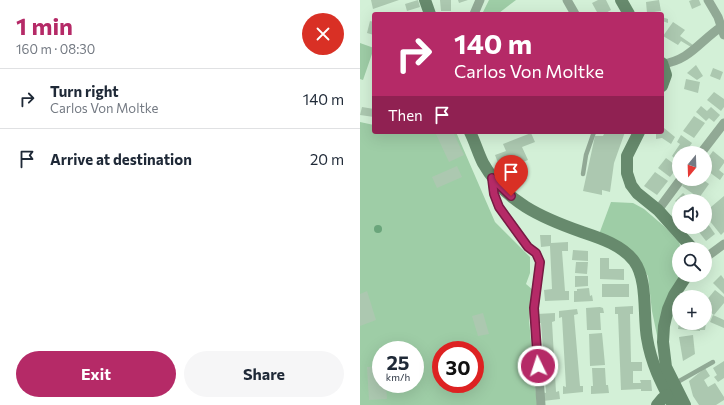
<!DOCTYPE html>
<html lang="en">
<head>
<meta charset="utf-8">
<style>
  :root { --surface:#fff; --page:#f6f6f7; --text:#1f2937; --muted:#747a83; --line:#e0e1e3; --accent:#b52a67 }
  body { margin:0; font-family:Commissioner,sans-serif; background:var(--page); color:var(--text); height:100vh; display:flex; flex-direction:column; font-size:15px; white-space:nowrap }
  * { box-sizing:border-box; margin:0 }
  p { font-size:13px; color:var(--muted) }
  .icon { flex:none; width:22px; height:22px; fill:none; stroke:currentColor; stroke-width:2; stroke-linecap:round; stroke-linejoin:round }
  .map { position:relative; flex:1; overflow:hidden }
  .drawer { display:flex; flex-direction:column; background:var(--surface); width:360px }
  .drawer>* { flex:none }
  .guide { position:absolute; left:12px; top:12px; width:292px; height:122px; border-radius:4px; box-shadow:0 4px 16px #0002; background:#b52a67; color:#fff; overflow:hidden }
  .needle { width:26px; rotate:199deg }
  .buttons { position:absolute; left:312px; top:146px; display:grid; gap:8px }
  .buttons a { display:grid; place-items:center; width:40px; height:40px; border-radius:50%; background:var(--surface); box-shadow:0 4px 16px #0002; font-size:20px }
  .speed { position:absolute; left:12px; top:341px; display:flex; gap:8px; font-size:20px; font-weight:700; text-align:center }
  .speed>* { display:grid; place-content:center; width:52px; height:52px; border-radius:50%; background:var(--surface); box-shadow:0 4px 16px #0002; line-height:1 }
  .speed small { font-size:10px; font-weight:400 }
  .speed .limit { border:6px solid #d22; background:#fff; color:#111 }
  .pin { position:absolute; display:grid; place-items:center; width:34px; height:34px; color:#fff; margin:-41px -17px; border-radius:50% 50% 50% 0; rotate:-45deg; box-shadow:0 0 4px #0007 }
  .pin .icon { rotate:45deg }
  .me { position:absolute; width:44px; margin:-22px; rotate:356deg; stroke-linejoin:round; filter:drop-shadow(0 0 3px #0008) }
  .turn { display:flex; align-items:center; gap:14px; height:84px; padding:0 16px; font-size:18px }
  .turn .icon { width:52px; height:52px; stroke-width:2.5 }
  .turn b { display:block; font-size:28px; line-height:34px }
  .then { display:flex; align-items:center; height:38px; padding:0 16px; background:#0003; gap:8px; font-size:15px }
  .round { display:grid; place-items:center; flex:none; width:42px; height:42px; border-radius:21px; background:var(--page) }
  .overview { display:flex; align-items:center; justify-content:space-between; height:68px; padding:0 16px }
  h1 { font-size:24px; font-weight:700; line-height:30px; color:var(--accent) }
  .cta { display:flex; gap:8px; margin-top:auto; padding:8px 16px }
  .cta a { flex:1; height:46px; border-radius:24px; background:var(--accent); color:#fff; font-size:16px; font-weight:700; line-height:46px; text-align:center }
  .cta a+a { background:var(--page); color:var(--text) }
  ul { padding:0; list-style:none }
  li { display:flex; align-items:center; gap:12px; height:60px; padding:0 16px; border-top:1px solid var(--line) }
  li div { flex:1 }
  li b { display:block; font-size:15px }
  li em { font-style:normal }
  main { display:flex; flex:1; min-height:0 }
  .map>svg:first-child { display:block }
  .green { fill:#9ecda6; fill-rule:evenodd }
  .building { fill:#acc8b0 }
  .lines { fill:none; stroke-linecap:round; stroke-linejoin:round }
  .lane { stroke:#91a995; stroke-width:4.5 }
  .street { stroke:#91a995; stroke-width:9 }
  .secondary { stroke:#678a6d; stroke-width:12 }
  .tree { fill:#6aa57b }
  .route-casing { stroke:#761b43; stroke-width:10 }
  .route { stroke:#b52a67; stroke-width:7 }
</style>
</head>
<body>
<main>
<section class="drawer">
<div class="overview"><div><h1>1 min</h1><p>160 m · 08:30</p></div><a class="round" style="background:#d93025;color:#fff"><svg class="icon" aria-label="close" viewBox="0 0 24 24"><path d="M6 6l12 12M18 6L6 18"/></svg></a></div>
<ul>
<li><svg class="icon" aria-label="right" viewBox="0 0 24 24"><path d="M7 20v-9h11M14 6l5 5-5 5"/></svg><div><b>Turn right</b><p>Carlos Von Moltke</p></div><em>140 m</em></li>
<li><svg class="icon" aria-label="arrive" viewBox="0 0 24 24"><path d="M6 21V4h12l-3 4 3 4H6"/></svg><div><b>Arrive at destination</b></div><em>20 m</em></li>
</ul>
<div class="cta"><a>Exit</a><a>Share</a></div>
</section>
<div class="map">
<svg width="364" height="405" viewBox="0 0 364 405">
  <rect width="100%" height="100%" fill="#d3f0d7"/>
  <!-- green -->
  <g class="green">
    <path d="M129 0H156L139 13V14H122Z"/>
    <path d="M0 43 14 48 3 80 0 79Z"/>
    <path d="M0 122 14 125V132H96L135 222 170 257V273L166 284 173 290 169 320 177 405H0ZM21 350H55V384H21ZM81 350H115V384H81Z"/>
    <path d="M251 202 273 203 284 209 305 227 319 242 321 249H319V275L299 345 292 311 288 276 275 258 238 237Z"/>
  </g>
  <!-- building -->
  <g class="building">
    <path d="M11 0H39L13 9Z"/>
    <path d="M58 0 60 7 47 11 45 4Z"/>
    <path d="M80 0H91V11H81Z"/>
    <path d="M98 0H108L99 3Z"/>
    <path d="M238 0H246L251 10 244 14H238L232 3Z"/>
    <path d="M299 0 301 11 287 13 286 2Z"/>
    <path d="M332 0H339L341 5 332 9 329 1Z"/>
    <path d="M302 17 308 19V23L302 21Z"/>
    <path d="M10 21 14 22V35L7 33Z"/>
    <path d="M313 22 325 30 320 36 333 45 331 47 321 41 318 45 303 36Z"/>
    <path d="M336 65 343 76 337 80 327 73Z"/>
    <path d="M353 68 363 72 360 80 350 76Z"/>
    <path d="M326 79 340 82 338 93 324 89Z"/>
    <path d="M354 92 364 99V107L361 111 347 100Z"/>
    <path d="M341 106 347 111 351 107 360 115 354 122 349 118 346 121 336 112Z"/>
    <path d="M2 107 14 109V117L0 115Z"/>
    <path d="M334 116 345 123 334 138 323 131Z"/>
    <path d="M302 128H304L315 137 311 144 302 138 296 139V132H302Z"/>
    <path d="M75 132H93L104 155 89 162Z"/>
    <path d="M245 132H265L254 163 250 192 242 190V195L223 191 235 136H243Z"/>
    <path d="M171 133 175 142 162 147 168 160 141 171 135 155 146 151 143 144Z"/>
    <path d="M321 135 332 143 327 150 330 152 329 153H319V162L312 156 320 144 317 142Z"/>
    <path d="M353 151 364 160V163L359 170 364 174 360 180 345 169V162Z"/>
    <path d="M306 158 318 167 310 177 298 168Z"/>
    <path d="M97 166 102 177 77 188 72 177Z"/>
    <path d="M295 172 308 181 297 195 284 186Z"/>
    <path d="M327 179H342L349 184 339 198 322 186Z"/>
    <path d="M323 193 332 201H319V204L315 201Z"/>
    <path d="M364 196V232L361 235 345 215V212Z"/>
    <path d="M348 224 355 234 346 241 339 232Z"/>
    <path d="M180 235H191V243L208 242V251H202L205 291H209V300L185 301 184 290 192 289 190 246 181 247Z"/>
    <path d="M213 250 228 251V261L212 260Z"/>
    <path d="M240 258H249V269H264V280L240 279Z"/>
    <path d="M216 262H228L227 274 215 273Z"/>
    <path d="M361 275 364 279V294L353 283Z"/>
    <path d="M215 276H228V286L215 287Z"/>
    <rect x="242" y="284" width="27" height="13"/>
    <path d="M229 288 230 296 232 295 233 301 214 302V291H217V289Z"/>
    <path d="M355 290 364 297V303L354 315 345 308V302Z"/>
    <path d="M7 291 16 320 0 326V294Z"/>
    <path d="M273 306V314H270L271 362H282V371H273V383H281L280 380H291L292 391H281V389L261 390 258 314H255V307Z"/>
    <path d="M240 307 243 308 244 313H240L241 330H227L226 308Z"/>
    <path d="M217 309 218 314 214 315 220 386H223V392L203 394V386L206 387 202 317 199 318V311Z"/>
    <path d="M123 313 129 334 118 336 112 316Z"/>
    <path d="M195 313V321L192 322 196 392 199 391 200 399 183 401 182 392 186 393 181 323H177V314Z"/>
    <path d="M353 315 364 320V328L350 322Z"/>
    <path d="M319 323H346L345 330H340V331L318 329Z"/>
    <path d="M242 333 245 365 230 366 229 334Z"/>
    <path d="M333 335 335 354 323 361 319 337Z"/>
    <path d="M364 361V378L358 382 354 377 357 375 353 368Z"/>
    <path d="M21 366V384H26L27 399 9 400 7 367Z"/>
    <path d="M232 368H245L246 385H248L249 393 231 394V386H233Z"/>
    <path d="M345 368 350 376 344 380 348 387 355 383 364 397V400L356 405H339L333 396 329 381Z"/>
  </g>
  <g class="lines">
    <!-- lane -->
    <g class="lane">
      <path d="M223 174 226 155 234 132"/>
      <path d="M314 384 353 362"/>
    </g>
    <!-- street -->
    <g class="street">
      <path d="M207 0 215 14"/>
      <path d="M348 0 358 17 364 35"/>
      <path d="M114 14 120 0"/>
      <path d="M302 64C329 61 340 41 361 27"/>
      <path d="M341 153 364 123"/>
      <path d="M132 177 134 194 139 207 168 247 176 253 180 262 174 308 181 405"/>
      <path d="M298 210 321 179"/>
      <path d="M345 258 364 244"/>
    </g>
    <!-- secondary -->
    <g class="secondary">
      <path d="M65 0 70 14"/>
      <path d="M261 0 269 14"/>
      <path d="M302 63 306 75 302 86"/>
      <path d="M110 132C115 142 118 153 123 163 145 202 182 218 222 232 240 238 262 245 274 261 288 280 283 315 287 338 291 363 301 383 313 405"/>
      <path d="M279 132 267 156V173L271 185 277 193 298 210 333 249"/>
      <path d="M297 405 302 399 307 395"/>
      <path d="M325 405 306 367 303 342 304 326 308 309 314 295 327 275"/>
    </g>
  </g>
  <!-- trees -->
  <circle class="tree" cx="18" cy="229" r="4"/>
  <g class="lines">
    <!-- route casing -->
    <g class="route-casing">
      <path id="route" d="M151 196 132 178 134 194 139 207 168 247 176 253 180 262 174 308 178 366"/>
    </g>
    <!-- route -->
    <use href="#route" class="route"/>
  </g>
</svg>
<div class="buttons">
<a><svg class="needle" viewBox="-14 -14 28 28"><path d="M0-13l5 13h-10z" fill="#e53935"/><path d="M0 13l5-13h-10z" fill="#747a83"/></svg></a>
<a><svg class="icon" aria-label="sound" viewBox="0 0 24 24"><path d="M4 9h4l5-4v14l-5-4H4zM17 9q2 3 0 6"/></svg></a>
<a><svg class="icon" aria-label="search" viewBox="0 0 24 24"><circle cx="10" cy="10" r="6"/><path d="M15 15l6 6"/></svg></a>
<a>+</a>
</div>
<div class="speed"><div>25<small>km/h</small></div><div class="limit">30</div></div>
<div class="pin" style="left:151px;top:196px;background:#d93025"><svg class="icon" aria-label="arrive" viewBox="0 0 24 24"><path d="M6 21V4h12l-3 4 3 4H6"/></svg></div>
<svg class="me" style="left:178px;top:366px" viewBox="-20 -20 40 40"><circle r="17" fill="#b52a67" stroke="#fff" stroke-width="3"/><path d="M0-11L8 9 0 5-8 9z" fill="#fff"/></svg>
<div class="guide">
<div class="turn"><svg class="icon" aria-label="right" viewBox="0 0 24 24"><path d="M7 20v-9h11M14 6l5 5-5 5"/></svg><div><b>140 m</b>Carlos Von Moltke</div></div>
<div class="then">Then<svg class="icon" aria-label="arrive" viewBox="0 0 24 24"><path d="M6 21V4h12l-3 4 3 4H6"/></svg></div>
</div>
</div>
</main>
</body>
</html>
